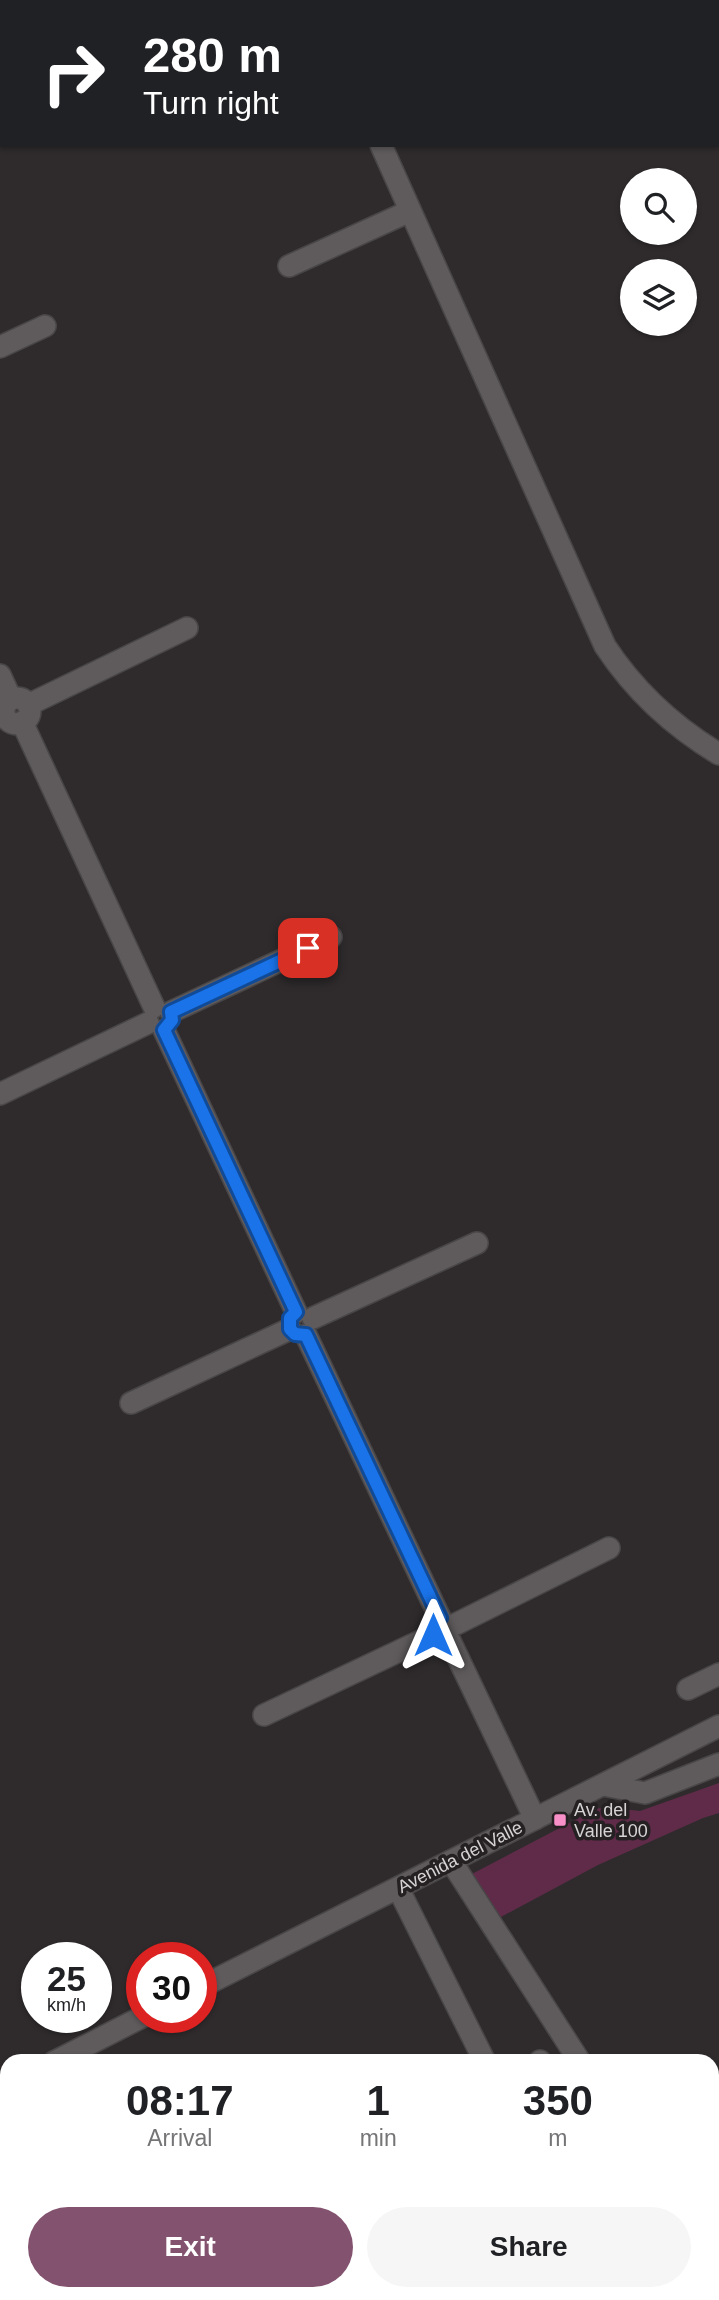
<!DOCTYPE html>
<html lang="en">
<head>
<meta charset="utf-8">
<style>
  :root { --surface:#fff; --page:#f6f6f6; --text:#202124; --muted:#757577; --accent:#82526e }
  body { margin:0; font-family:Arial,sans-serif; background:var(--page); color:var(--text); height:100vh; display:flex; flex-direction:column; font-size:26px; white-space:nowrap }
  * { box-sizing:border-box; margin:0 }
  p { font-size:23px; color:var(--muted) }
  .icon { flex:none; width:38px; height:38px; fill:none; stroke:currentColor; stroke-width:2; stroke-linecap:round; stroke-linejoin:round }
  .map { position:relative; flex:1; overflow:hidden }
  .panel { position:absolute; left:0px; top:2054px; width:719px; height:247px; display:flex; flex-direction:column; background:var(--surface); border-radius:21px 21px 0 0; box-shadow:0 2px 5px #0004 }
  .panel>* { flex:none }
  .hud { position:absolute; left:0px; top:0px; width:719px; height:147px; box-shadow:0 2px 5px #0004; background:#202124; color:#fff; overflow:hidden }
  .controls { position:absolute; left:620px; top:168px; display:grid; gap:14px }
  .controls a { display:grid; place-items:center; width:77px; height:77px; border-radius:50%; background:var(--surface); box-shadow:0 2px 5px #0004; font-size:35px }
  .speed { position:absolute; left:21px; top:1942px; display:flex; gap:14px; font-size:35px; font-weight:700; text-align:center }
  .speed>* { display:grid; place-content:center; width:91px; height:91px; border-radius:50%; background:var(--surface); box-shadow:0 2px 5px #0004; line-height:1 }
  .speed small { font-size:18px; font-weight:400 }
  .speed .limit { border:10px solid #d22; background:#fff; color:#111 }
  .pin { position:absolute; display:grid; place-items:center; width:60px; height:60px; color:#fff; margin:-30px; border-radius:14px; box-shadow:0 4px 10px #0006 }
  .me { position:absolute; width:77px; margin:-38px; rotate:0deg; stroke-linejoin:round; filter:drop-shadow(0 0 5px #0008) }
  .turn { display:flex; align-items:center; gap:24px; height:147px; padding:0 28px; font-size:32px }
  .turn .icon { width:91px; height:91px; stroke-width:2.5 }
  .turn b { display:block; font-size:49px; line-height:60px }
  .eta { display:flex; justify-content:space-evenly; align-items:center; height:119px; text-align:center }
  .eta b { font-size:42px; font-weight:700; line-height:49px }
  .primary-button { display:flex; gap:14px; margin-top:auto; padding:14px 28px }
  .primary-button a { flex:1; height:80px; border-radius:42px; background:var(--accent); color:#fff; font-size:28px; font-weight:700; line-height:80px; text-align:center }
  .primary-button a+a { background:var(--page); color:var(--text) }
  .map>svg:first-child { display:block }
  .green { fill:#602b49 }
  .lines { fill:none; stroke-linecap:round; stroke-linejoin:round }
  .minor-casing { stroke:#494647; stroke-width:24 }
  .minor { stroke:#5f5b5d; stroke-width:21 }
  .route-casing { stroke:#114b97; stroke-width:18 }
  .route { stroke:#1a73e8; stroke-width:12 }
  .poi-dot { fill:#f98fc8; stroke:#252123; stroke-width:2.5 }
  .labels { text-anchor:middle; stroke-width:7; stroke-linejoin:round; paint-order:stroke }
  .poi-label { font-size:18px; fill:#d6d3d4; stroke:#252123; text-anchor:start }
  .street-label { font-size:18px; fill:#d6d3d4; stroke:#252123 }
</style>
</head>
<body>
<div class="map">
<svg width="719" height="2300" viewBox="0 0 719 2300">
  <rect width="100%" height="100%" fill="#2f2b2d"/>
  <!-- green -->
  <path class="green" d="M719 1783V1813L703 1818 598 1865 499 1918 470 1875 596 1809 605 1807 640 1811Z"/>
  <g class="lines">
    <!-- minor casing -->
    <g class="minor-casing">
      <g id="minor">
        <path d="M316 0 317 2"/>
        <path d="M478 0 483 2"/>
        <path d="M718 91 719 92"/>
        <path d="M381 145 605 646C634 690 674 727 719 754"/>
        <path d="M289 266 410 211"/>
        <path d="M0 347 45 326"/>
        <path d="M0 675 11 699"/>
        <circle cx="17" cy="711" r="13"/>
        <path d="M28 705 187 628"/>
        <path d="M22 722 154 1007"/>
        <path d="M171 1012 331 937"/>
        <path d="M164 1030 296 1312"/>
        <path d="M0 1094 148 1023"/>
        <path d="M313 1318 477 1243"/>
        <path d="M306 1335 440 1618"/>
        <path d="M131 1403 290 1329"/>
        <path d="M456 1624 609 1548"/>
        <path d="M450 1641 535 1819"/>
        <path d="M688 1689 719 1674"/>
        <path d="M264 1715 433 1635"/>
        <path d="M603 1785 645 1793 719 1764"/>
        <path d="M451 1861 580 2062"/>
        <path d="M398 1888 485 2062"/>
        <path d="M201 1987 719 1726"/>
        <path d="M54 2062 142 2017"/>
        <path d="M539 2062 540 2061"/>
        <path d="M0 2091 7 2087"/>
      </g>
    </g>
    <!-- minor -->
    <use href="#minor" class="minor"/>
  </g>
  <g class="lines">
    <!-- route casing -->
    <g class="route-casing">
      <path id="route" d="M308 948 171 1012 172 1020 164 1030 296 1312 290 1318V1329L295 1334 306 1335 440 1618 432 1627 433 1635"/>
    </g>
    <!-- route -->
    <use href="#route" class="route"/>
  </g>
  <!-- markers -->
  <rect class="poi-dot" x="553" y="1813" width="14" height="14" rx="3.5"/>
  <g class="labels">
    <!-- poi labels -->
    <g class="poi-label">
      <text x="574" y="1816">Av. del<tspan x="574" dy="21">Valle 100</tspan></text>
    </g>
    <!-- street labels -->
    <g class="street-label">
      <text transform="translate(460 1857) rotate(-27)" y="6">Avenida del Valle</text>
    </g>
  </g>
</svg>
<div class="controls">
<a><svg class="icon" aria-label="search" viewBox="0 0 24 24"><circle cx="10" cy="10" r="6"/><path d="M15 15l6 6"/></svg></a>
<a><svg class="icon" aria-label="layers" viewBox="0 0 24 24"><path d="M12 4l9 5-9 5-9-5zM3 14l9 5 9-5"/></svg></a>
</div>
<div class="speed"><div>25<small>km/h</small></div><div class="limit">30</div></div>
<div class="pin" style="left:308px;top:948px;background:#d93025"><svg class="icon" aria-label="arrive" viewBox="0 0 24 24"><path d="M6 21V4h12l-3 4 3 4H6"/></svg></div>
<svg class="me" style="left:433px;top:1635px" viewBox="-20 -20 40 40"><path d="M0-17L14 15 0 8-14 15z" fill="#1a73e8" stroke="#fff" stroke-width="4"/></svg>
<div class="hud">
<div class="turn"><svg class="icon" aria-label="right" viewBox="0 0 24 24"><path d="M7 20v-9h11M14 6l5 5-5 5"/></svg><div><b>280 m</b>Turn right</div></div>
</div>
<section class="panel">
<div class="eta">
<div><b>08:17</b><p>Arrival</p></div>
<div><b>1</b><p>min</p></div>
<div><b>350</b><p>m</p></div>
</div>
<div class="primary-button"><a>Exit</a><a>Share</a></div>
</section>
</div>
</body>
</html>
